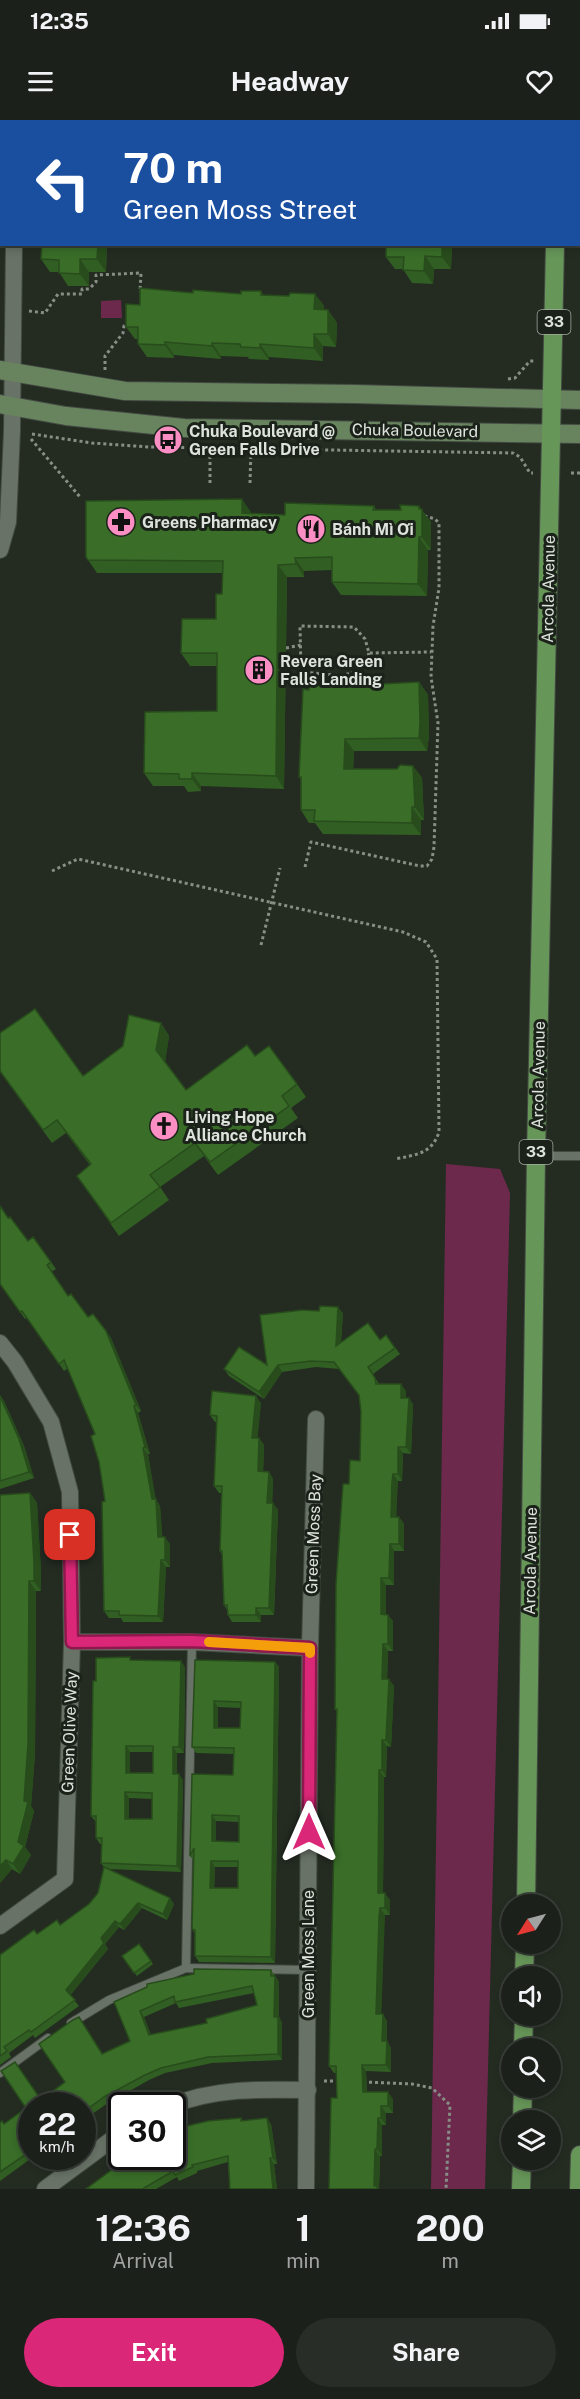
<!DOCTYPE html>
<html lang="en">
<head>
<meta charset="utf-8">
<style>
  :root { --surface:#1b211a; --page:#282e27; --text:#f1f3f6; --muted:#a0a3a2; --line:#393e39; --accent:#db2777 }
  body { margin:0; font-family:"Public Sans",sans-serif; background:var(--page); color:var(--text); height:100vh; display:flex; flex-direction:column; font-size:22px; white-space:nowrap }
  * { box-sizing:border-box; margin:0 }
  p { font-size:20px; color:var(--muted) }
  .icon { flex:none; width:33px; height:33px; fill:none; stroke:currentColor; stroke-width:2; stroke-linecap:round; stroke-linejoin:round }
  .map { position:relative; height:2069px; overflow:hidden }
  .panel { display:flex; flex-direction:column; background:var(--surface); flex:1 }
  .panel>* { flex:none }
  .top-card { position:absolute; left:0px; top:0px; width:580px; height:126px; box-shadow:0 3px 9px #0003,0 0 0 2px var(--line); background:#1a4fa0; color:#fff; overflow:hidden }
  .needle { width:39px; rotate:234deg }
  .buttons { position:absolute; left:501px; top:1774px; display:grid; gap:12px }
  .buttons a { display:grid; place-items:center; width:60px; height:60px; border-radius:50%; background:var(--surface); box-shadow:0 3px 9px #0003,0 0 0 2px var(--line); font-size:30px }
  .speed { position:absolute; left:18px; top:1972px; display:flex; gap:12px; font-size:30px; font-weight:700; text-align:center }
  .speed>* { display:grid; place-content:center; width:78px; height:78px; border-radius:50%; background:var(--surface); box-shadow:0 3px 9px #0003,0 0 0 2px var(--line); line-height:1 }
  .speed small { font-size:15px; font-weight:400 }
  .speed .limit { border:3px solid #111; border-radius:9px; background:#fff; color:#111 }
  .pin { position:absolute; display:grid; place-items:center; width:51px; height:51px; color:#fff; margin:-26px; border-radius:12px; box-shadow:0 3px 9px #0006 }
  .me { position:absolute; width:66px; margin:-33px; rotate:0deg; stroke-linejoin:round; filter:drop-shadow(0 0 4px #0008) }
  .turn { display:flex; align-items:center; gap:21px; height:126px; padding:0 24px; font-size:27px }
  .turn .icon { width:78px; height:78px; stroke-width:2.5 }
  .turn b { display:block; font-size:42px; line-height:51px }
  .eta { display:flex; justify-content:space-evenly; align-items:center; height:102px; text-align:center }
  .eta b { font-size:36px; font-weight:700; line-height:42px }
  .action { display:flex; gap:12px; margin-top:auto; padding:12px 24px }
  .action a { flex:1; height:69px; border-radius:36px; background:var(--accent); color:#fff; font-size:24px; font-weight:700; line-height:69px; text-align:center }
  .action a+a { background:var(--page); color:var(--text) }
  .status { display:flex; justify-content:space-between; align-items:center; height:42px; padding:0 30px; background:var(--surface); direction:ltr }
  .status svg { height:16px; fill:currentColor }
  header { display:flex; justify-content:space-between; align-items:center; height:78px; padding:0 24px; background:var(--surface); font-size:27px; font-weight:700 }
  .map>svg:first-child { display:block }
  .green { fill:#6c294c }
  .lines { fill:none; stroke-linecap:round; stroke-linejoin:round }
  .lane-casing { stroke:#434a42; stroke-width:10 }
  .street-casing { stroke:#434a42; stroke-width:18 }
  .secondary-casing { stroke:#434a42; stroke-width:20 }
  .primary-casing { stroke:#434a42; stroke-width:20 }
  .path { stroke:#878e86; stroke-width:3; stroke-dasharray:3 3; stroke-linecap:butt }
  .lane { stroke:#687266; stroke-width:8 }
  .street { stroke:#687266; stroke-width:16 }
  .secondary { stroke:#68845f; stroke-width:18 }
  .primary { stroke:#679659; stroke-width:18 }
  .wall { fill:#315e22; fill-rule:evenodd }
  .shaded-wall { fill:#284c1c }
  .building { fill:#396d28; stroke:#284c1c; stroke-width:1.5; fill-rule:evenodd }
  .route-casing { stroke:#8e194d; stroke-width:15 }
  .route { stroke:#db2777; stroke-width:10 }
  .slow { stroke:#f59e0b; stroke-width:10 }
  .labels { text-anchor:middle; stroke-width:6; stroke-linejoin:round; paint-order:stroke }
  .shield { fill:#1b2219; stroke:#a4aaa2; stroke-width:1.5 }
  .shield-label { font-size:15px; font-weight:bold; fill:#dee4dd }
  .street-label { font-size:16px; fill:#dee4dd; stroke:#1b2219 }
  .poi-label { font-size:16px; font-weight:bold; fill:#dee4dd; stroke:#1b2219; text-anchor:start }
</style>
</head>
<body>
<div class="status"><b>12:35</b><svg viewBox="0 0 49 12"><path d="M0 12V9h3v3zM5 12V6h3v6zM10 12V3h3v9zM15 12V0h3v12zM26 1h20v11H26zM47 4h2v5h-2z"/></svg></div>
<header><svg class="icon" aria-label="menu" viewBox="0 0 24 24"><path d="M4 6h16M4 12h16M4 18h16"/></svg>Headway<svg class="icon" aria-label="heart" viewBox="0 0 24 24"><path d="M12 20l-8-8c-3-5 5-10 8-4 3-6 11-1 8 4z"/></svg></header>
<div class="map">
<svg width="580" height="2069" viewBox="0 0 580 2069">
  <rect width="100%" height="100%" fill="#242c22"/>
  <!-- green -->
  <g class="green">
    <path d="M121 180 122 198H101V181Z"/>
    <path d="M446 1044 500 1049 510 1073 485 2069H431Z"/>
  </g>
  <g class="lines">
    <!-- lane casing -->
    <g class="lane-casing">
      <g id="lane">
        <path d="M536 1036H580"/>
        <path d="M186 1848 192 1522"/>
        <path d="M71 1903 109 1880 186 1848 308 1850"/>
        <path d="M0 1953 48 1918"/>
      </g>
    </g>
    <!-- street casing -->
    <g class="street-casing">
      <g id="street">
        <path d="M18 2V0"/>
        <path d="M0 430 8 402 12 311 14 124"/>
        <path d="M0 1223 15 1242 51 1302 70 1372 72 1522 65 1759 0 1806"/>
        <path d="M72 1522H192L310 1528"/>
        <path d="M170 1986C215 1968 260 1969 308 1970"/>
        <path d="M45 2069 122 2012"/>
        <path d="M306 2069 310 1528 316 1299"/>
      </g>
    </g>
    <!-- secondary casing -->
    <g class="secondary-casing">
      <g id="secondary">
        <path d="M0 250 125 271 355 274 580 280"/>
        <path d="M0 284 66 296 184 308 580 314"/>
      </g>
    </g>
    <!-- primary casing -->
    <g class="primary-casing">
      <g id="primary">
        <path d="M557 2V0"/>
        <path d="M526 1785 536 1036 555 124"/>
        <path d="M524 1857 525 1824"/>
        <path d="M523 1929 524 1896"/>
        <path d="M522 2001 523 1968"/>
        <path d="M521 2069 522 2040"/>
        <path d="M579 2069 580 2035"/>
      </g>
    </g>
    <!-- path -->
    <g class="path">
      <path d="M29 191 45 193 58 174H82V169H89L96 162V155L141 153 140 172"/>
      <path d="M105 250V236L123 213 124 206 127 204"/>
      <path d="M508 259 515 258 530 241H535"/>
      <path d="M32 314 92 323 149 327 513 333 520 337 530 353H533"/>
      <path d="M31 319 80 377"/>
      <path d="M571 353H580"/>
      <path d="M210 363V328"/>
      <path d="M250 363 251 329"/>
      <path d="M286 528 301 525"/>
      <path d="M369 533C359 565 328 553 301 552L300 506 354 507 365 519 369 533 431 532"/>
      <path d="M305 747 311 722 420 746H427L432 739 434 727 438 603 431 557 433 506 439 468V403L435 399 425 396"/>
      <path d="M52 751 78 739 403 812 426 822 437 839 439 1012C432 1034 415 1035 395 1039"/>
      <path d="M261 825 280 748"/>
      <path d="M324 1961H339"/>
      <path d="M363 1962 412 1964 432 1968 450 1985 446 2069"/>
    </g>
    <!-- lane -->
    <use href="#lane" class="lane"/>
    <!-- street -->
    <use href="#street" class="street"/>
    <!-- secondary -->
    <use href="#secondary" class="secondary"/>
    <!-- primary -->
    <use href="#primary" class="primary"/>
  </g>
  <!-- wall -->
  <g class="wall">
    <path d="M42 124H107L106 152H89V166H68L59 152H50L41 139Z"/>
    <path d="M452 124 451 149H434L433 164 412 163 403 149H395L386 137Z"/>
    <path d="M261 171 263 175 289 176 315 174 324 186V190H328L337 203 336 227 323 226V241L269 237V240L249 239 248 237 221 236V239L174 235V238L147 237 138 224V219H135L126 207 140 185 193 173 241 174Z"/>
    <path d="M374 386 376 390H401L419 386 431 402V430H428L427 476 341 475 332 462V450L304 451V457H287L284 669 201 666V671L188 672 184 666H153L144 653 217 591V546H190L181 533 216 499 222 474 223 453H97L86 437 251 392V393L285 395Z"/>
    <path d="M419 562 428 575 429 616 427 631H354L353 649H397L413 646 422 658 424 700H421V715L323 714 315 703H309L301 690V660L299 657 309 570 361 565Z"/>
    <path d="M161 903 169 916 165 942 186 970 255 936 297 964 306 977 291 988 298 998 218 1055 204 1036 160 1067 169 1080 119 1116 77 1056 90 1045 66 1013 52 1023 0 952 83 956Z"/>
    <path d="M8 1098 28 1121 51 1142 56 1149 51 1152 68 1176 88 1197 106 1211 111 1218 141 1291 138 1293 150 1334H148L155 1379 160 1386 162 1417 170 1424V1447H166L163 1502H123L121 1498H109L104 1491 105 1381 95 1314 68 1248 64 1251 27 1197 25 1199 0 1164Z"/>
    <path d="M343 1193 341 1222 380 1220 386 1215 400 1234 373 1254 379 1264 406 1271V1278L413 1284 411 1334 403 1333 402 1361H398L397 1369 396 1397H399L404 1404V1431H394V1465H386V1494L393 1501V1531H388L387 1559 394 1566 391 1627 387 1626 386 1657H384L383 1773 390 1780V1795H385L384 1804 381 1894 387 1901V1921L391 1928V1952L366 1951 367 1972 393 1979V1993H386V2005H382V2036H380L379 2069H329L337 1978 336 1953H334L329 1946 337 1592 335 1589 349 1364 360 1341 361 1292 360 1276 339 1249 316 1247 282 1252 264 1279 229 1256 224 1249 267 1245Z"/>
    <path d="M0 1275 4 1281 24 1326 34 1358 0 1369Z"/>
    <path d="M261 1283 257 1318H259L264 1325 263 1352H269L273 1359 272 1383 278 1390 274 1495H261V1502H232L228 1495 227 1490 224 1485 222 1435 220 1431 221 1373H219L214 1366 217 1302H215L210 1295Z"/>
    <path d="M30 1373 37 1383 41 1452V1471H36L35 1634 31 1686 34 1691 25 1727 31 1735 20 1754 12 1749 0 1763V1375Z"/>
    <path d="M132 1540 185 1547 184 1633H177V1654L183 1660 181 1752 108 1749 174 1784 167 1800 142 1788 124 1810 119 1807 105 1824 108 1829 70 1875 79 1886 35 1918 33 1915 9 1933 11 1937 0 1945V1835L37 1814 60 1805 89 1784 98 1773 104 1747 101 1743 102 1724H100L96 1718V1702L91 1696 96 1561ZM130 1632H153V1653H130ZM129 1678 152 1679V1699H129Z"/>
    <path d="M195 1540 275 1542 279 1547 275 1843 199 1842 195 1836V1814L192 1809 193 1740 190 1736 233 1655 234 1634 196 1633 192 1627ZM218 1587 241 1588 240 1608H218ZM216 1701 239 1702V1722L216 1721ZM215 1747H238V1768H214Z"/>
    <path d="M139 1824 153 1844 137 1856 122 1836Z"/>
    <path d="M194 1849 271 1850 279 1862V1897L282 1903V1940L212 1943 165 1953 149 1960 108 1983 82 2001V1986H32V2037H33L0 2061V2003L2 2001 4 2004 26 1988 1 1951 15 1942 41 1980 65 1962 39 1924 73 1900 79 1897 103 1934 130 1921 114 1882 147 1867V1864L194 1854ZM254 1873 257 1885 206 1899 207 1903 151 1915 144 1897 176 1883 179 1888Z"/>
    <path d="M241 1998 243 2001 271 2004 277 2044H274L277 2069H230L228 2042 197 2051V2053L179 2061 177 2057 156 2069H86Z"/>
  </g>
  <!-- shaded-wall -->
  <g class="shaded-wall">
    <path d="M98 124H107L106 152 97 139Z"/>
    <path d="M442 124H452L451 149 442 137Z"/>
    <path d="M425 136 434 149 433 164 424 151Z"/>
    <path d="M80 139 89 152V166L80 154Z"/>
    <path d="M315 174 324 186 323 202 314 189Z"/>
    <path d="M328 190 337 203 336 227 328 214Z"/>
    <path d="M314 214 323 226V241L314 228Z"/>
    <path d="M165 222 174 235V238L165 225Z"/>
    <path d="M212 223 221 236V239L212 226Z"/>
    <path d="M260 224 269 237V240L260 228Z"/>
    <path d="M242 379 251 392V405L242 393Z"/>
    <path d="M419 386 431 402V430L422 417Z"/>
    <path d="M419 417 428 430 427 476 418 464Z"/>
    <path d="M295 438 304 451V457L296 444Z"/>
    <path d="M278 445 287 457 284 669 276 656Z"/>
    <path d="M419 562 428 575 429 616 427 631 419 618Z"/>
    <path d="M345 619 354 631 353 662 344 649Z"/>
    <path d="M413 646 422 658 424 700 415 687Z"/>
    <path d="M192 653 201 666V671L192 659Z"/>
    <path d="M412 687 421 700V715L412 703Z"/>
    <path d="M161 903 169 916 165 943 156 930Z"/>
    <path d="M338 1187 343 1193 340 1233 336 1226Z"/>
    <path d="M106 1211 111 1218 141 1291 136 1285Z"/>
    <path d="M278 1245 282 1252 264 1279 259 1272Z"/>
    <path d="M401 1264 406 1271V1285L401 1278Z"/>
    <path d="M0 1275 4 1281 24 1326 34 1358 29 1352Z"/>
    <path d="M256 1276 261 1283 257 1325 252 1318Z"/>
    <path d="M409 1278 413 1284 411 1334 406 1327Z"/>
    <path d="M134 1286 138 1293 150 1334 145 1327Z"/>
    <path d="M259 1318 264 1325 263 1358 258 1351Z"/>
    <path d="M398 1327 403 1333 402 1361 398 1354Z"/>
    <path d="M143 1328 148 1334 156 1380V1379L160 1386 163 1424 158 1417Z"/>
    <path d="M269 1352 273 1359 272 1390 267 1383Z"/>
    <path d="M393 1354 398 1361 396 1404 391 1397Z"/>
    <path d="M30 1373 37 1383 41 1452V1471L34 1461Z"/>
    <path d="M273 1383 278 1390 274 1495 269 1488Z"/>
    <path d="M399 1397 404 1404V1431L399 1424Z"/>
    <path d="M165 1417 170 1424V1447L165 1440Z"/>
    <path d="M390 1424 394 1431V1465L389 1458Z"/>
    <path d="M161 1440 166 1447 163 1502 158 1496Z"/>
    <path d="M381 1458 386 1465V1501L381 1494Z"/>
    <path d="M29 1461 36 1471 35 1634 31 1686 34 1691 25 1727 31 1735 20 1754 13 1744 18 1722 24 1681Z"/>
    <path d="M256 1488 261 1495V1502L256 1495Z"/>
    <path d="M388 1495 393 1501V1531L388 1524Z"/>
    <path d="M383 1524 388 1531 387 1566 382 1559Z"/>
    <path d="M181 1541 185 1547 184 1633 179 1627Z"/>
    <path d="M275 1542 279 1547 275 1843 271 1837Z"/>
    <path d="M389 1559 394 1566 391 1627 386 1620Z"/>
    <path d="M214 1581 218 1587V1613L214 1608Z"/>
    <path d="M382 1620 387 1626 386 1657 382 1650Z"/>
    <path d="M126 1626 130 1632V1659L126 1653Z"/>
    <path d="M173 1627 177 1633V1660L173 1654Z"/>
    <path d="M379 1650 384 1657 383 1780 378 1773Z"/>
    <path d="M179 1654 183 1660 181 1752 177 1746Z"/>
    <path d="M125 1672 129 1678V1705L125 1699Z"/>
    <path d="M212 1695 216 1701V1727L212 1721Z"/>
    <path d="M6 1740 12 1749 0 1763V1746Z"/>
    <path d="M211 1741 215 1747 214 1774 210 1768Z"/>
    <path d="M385 1773 390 1780V1795L385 1788Z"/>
    <path d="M170 1778 174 1784 167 1800 163 1794Z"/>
    <path d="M138 1783 142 1788 124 1810 120 1804Z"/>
    <path d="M380 1788 385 1795 381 1901 376 1894Z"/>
    <path d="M115 1801 119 1807 105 1824 108 1829 70 1876 66 1870 101 1818Z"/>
    <path d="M275 1856 279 1862V1897L282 1903V1940L278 1934 274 1897Z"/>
    <path d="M140 1891 144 1897 153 1921 149 1915Z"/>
    <path d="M383 1894 387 1901V1921L391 1928V1952L386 1945 382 1921Z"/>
    <path d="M362 1945 366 1951 367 1979 363 1972Z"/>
    <path d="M388 1972 393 1979V1993L388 1986Z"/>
    <path d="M381 1986 386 1993V2005L381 1998Z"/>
    <path d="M267 1998 271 2004 277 2044 273 2038Z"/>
    <path d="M378 1998 382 2005V2036L377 2029Z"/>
    <path d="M375 2029 380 2036 379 2069H376L374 2066Z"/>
    <path d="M270 2038 274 2044 277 2069H273Z"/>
  </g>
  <!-- building -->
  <g class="building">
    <rect x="64" y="0" width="21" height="2"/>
    <rect x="409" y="0" width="21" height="2"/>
    <path d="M42 124H98L97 139H80V154L59 153V140L41 139Z"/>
    <path d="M386 124H442V137L425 136 424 151 403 150 404 137H386Z"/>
    <path d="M140 168 193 173V170L241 174V171H261V175L289 176 290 173 315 174 314 189 328 190V214H314V228L260 224V228L241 227 240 224 212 223V226L165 222V225L138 224V207H126V184L140 185Z"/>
    <path d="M242 379V393L285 395V383L374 386 373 390H401L400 385 419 386V389H422V417H419L418 464 332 462V437L295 438 296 444 278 445 276 656 192 653V659H179V654L144 653 145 592 217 591V533H181L182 499H216V474H222L223 441 88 440 86 437V381Z"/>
    <path d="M419 562 420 603 419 618 345 619 344 649H397L400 645 413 646 415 687H412V703L314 701 315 690H301V657H299L303 569 309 570V565H361Z"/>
    <path d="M35 889 83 956 123 926 129 895 161 903 156 930 186 970 247 925 255 936 269 926 297 964 282 976 289 986 210 1042 195 1023 150 1055 160 1067 111 1103 77 1056 91 1044 57 1000 43 1010 0 951V913Z"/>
    <path d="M0 1086 8 1098 10 1097 28 1121 33 1117 51 1142 47 1145 68 1176 71 1174 88 1197 93 1194 106 1211 136 1285 134 1286 145 1327 143 1328 152 1379H156L158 1417H165V1440H161L158 1496 119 1495V1491H104L102 1382 105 1381 99 1342 91 1316 95 1314 64 1240 59 1244 22 1191 20 1192 0 1164Z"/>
    <path d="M320 1186 338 1187 336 1226 368 1203 380 1220 386 1215 395 1228 368 1247 375 1258 376 1264H401V1278H409L406 1327H398V1354H393L392 1362 391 1397H399V1424H390L389 1458H381V1494L388 1495V1524H383L382 1559H389L386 1620H382V1650H379L378 1773H385V1788H380L379 1797 376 1894H383L382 1921H387L386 1945H362L363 1972H388V1986H381V1998H378L377 2029H375L374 2066H377V2069H329L331 1978H337L336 1946H329L337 1589H335L336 1464 343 1364H349L350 1340 360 1341 361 1292 359 1275 334 1242 311 1241 278 1245 259 1272 224 1249 239 1227 267 1245 260 1195 303 1190 319 1191Z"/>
    <path d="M212 1271 256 1276 252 1318H259L258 1351 269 1352 267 1383H273L269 1488H256V1495H228L227 1485H224L222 1431H220L222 1366H214L217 1296 210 1295Z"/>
    <path d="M0 1276 19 1319 29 1352 0 1361Z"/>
    <path d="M30 1373 34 1442V1461H29L28 1624 24 1681 28 1682 18 1722 24 1726 13 1744 6 1740 0 1746V1375Z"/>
    <path d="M130 1537V1540L181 1541 179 1627H173V1654H179L177 1746 101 1743 102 1718H96V1696H91L93 1561H96V1538ZM126 1626H153V1653H126ZM125 1672 152 1673V1699H125Z"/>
    <path d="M195 1540 275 1542 271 1837 195 1836V1810L192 1809 194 1728 190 1736 192 1654 233 1655 234 1628 192 1627ZM214 1581 241 1582 240 1608H214ZM212 1695 239 1696V1722L212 1721ZM211 1741H238V1768H210Z"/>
    <path d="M104 1747 170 1778 163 1794 138 1783 120 1804 115 1801 101 1818 104 1823 66 1870 75 1880 31 1912 29 1910 4 1927 7 1931 0 1936V1835L34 1810 37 1814 57 1800 60 1805 89 1784 98 1773Z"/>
    <path d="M139 1824 151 1841 134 1853 122 1836Z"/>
    <path d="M194 1849 271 1850V1856H275L274 1897H278V1934L208 1937 161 1948 145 1955 104 1977 82 1993V1986H32V2030L0 2052V2003L2 2001 4 2004 26 1988 1 1951 15 1942 41 1980 65 1962 39 1924 73 1900 79 1897 102 1934 130 1921 114 1882 147 1867V1864L194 1854ZM252 1866 257 1885 206 1899 207 1903 149 1915 140 1891 174 1876 175 1882Z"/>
    <path d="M241 1998V2001L267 1998 273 2038H270L273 2069H230L228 2036 192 2045 193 2047 175 2055 173 2051 144 2068V2069H86L129 2037H172V2013L187 2006 208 2001Z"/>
  </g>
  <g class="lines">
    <!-- route casing -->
    <g class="route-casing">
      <path id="route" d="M70 1415 72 1522 192 1521 310 1528 309 1712"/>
    </g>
    <!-- route -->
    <use href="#route" class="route"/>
    <!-- slow -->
    <path class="slow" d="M209 1522 310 1528V1533"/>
  </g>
  <!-- icons -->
  <defs>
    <g id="bus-disc" transform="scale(1.5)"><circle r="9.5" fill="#fb8fc4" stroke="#1b2219"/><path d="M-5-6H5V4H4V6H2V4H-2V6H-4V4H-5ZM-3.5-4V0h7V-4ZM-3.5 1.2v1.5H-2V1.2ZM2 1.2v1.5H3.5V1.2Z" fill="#111"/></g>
    <g id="pharmacy-disc" transform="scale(1.5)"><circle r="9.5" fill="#fb8fc4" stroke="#1b2219"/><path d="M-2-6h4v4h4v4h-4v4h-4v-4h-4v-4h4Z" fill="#111"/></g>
    <g id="restaurant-disc" transform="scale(1.5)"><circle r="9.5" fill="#fb8fc4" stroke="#1b2219"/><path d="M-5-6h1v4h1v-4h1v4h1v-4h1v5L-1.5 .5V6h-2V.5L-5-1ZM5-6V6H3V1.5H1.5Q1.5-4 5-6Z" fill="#111"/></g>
    <g id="building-disc" transform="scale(1.5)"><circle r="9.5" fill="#fb8fc4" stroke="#1b2219"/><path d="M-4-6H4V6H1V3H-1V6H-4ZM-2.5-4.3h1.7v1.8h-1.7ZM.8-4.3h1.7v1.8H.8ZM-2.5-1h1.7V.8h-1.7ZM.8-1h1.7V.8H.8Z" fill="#111"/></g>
    <g id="church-disc" transform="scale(1.5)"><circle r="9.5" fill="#fb8fc4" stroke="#1b2219"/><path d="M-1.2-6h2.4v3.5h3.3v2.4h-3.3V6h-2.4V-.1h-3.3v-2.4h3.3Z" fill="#111"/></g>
  </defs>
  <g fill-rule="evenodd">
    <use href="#bus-disc" x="168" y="320"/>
    <use href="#pharmacy-disc" x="121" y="402"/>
    <use href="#restaurant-disc" x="311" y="409"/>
    <use href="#building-disc" x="259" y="550"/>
    <use href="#church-disc" x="164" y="1006"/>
  </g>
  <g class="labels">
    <!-- shield labels -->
    <g class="shield">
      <rect x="537.5" y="190" width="33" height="24" rx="4.5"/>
      <rect x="519.5" y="1020" width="33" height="24" rx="4.5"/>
    </g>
    <g class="shield-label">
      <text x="554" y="207">33</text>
      <text x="536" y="1037">33</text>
    </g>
    <!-- street labels -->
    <g class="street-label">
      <text transform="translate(415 310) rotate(1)" y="6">Chuka Boulevard</text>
      <text transform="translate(548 469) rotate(-89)" y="6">Arcola Avenue</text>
      <text transform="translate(538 955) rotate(-89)" y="6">Arcola Avenue</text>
      <text transform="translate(313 1414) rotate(-88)" y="6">Green Moss Bay</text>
      <text transform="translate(530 1441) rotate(-89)" y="6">Arcola Avenue</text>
      <text transform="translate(69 1612) rotate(-88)" y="6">Green Olive Way</text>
      <text transform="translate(308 1834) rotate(-90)" y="6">Green Moss Lane</text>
    </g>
    <!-- poi labels -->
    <g class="poi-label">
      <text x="189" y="317">Chuka Boulevard @<tspan x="189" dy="18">Green Falls Drive</tspan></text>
      <text x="142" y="408">Greens Pharmacy</text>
      <text x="332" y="415">Bánh Mì Ơi</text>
      <text x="280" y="547">Revera Green<tspan x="280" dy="18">Falls Landing</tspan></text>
      <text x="185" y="1003">Living Hope<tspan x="185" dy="18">Alliance Church</tspan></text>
    </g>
  </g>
</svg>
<div class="buttons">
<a><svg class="needle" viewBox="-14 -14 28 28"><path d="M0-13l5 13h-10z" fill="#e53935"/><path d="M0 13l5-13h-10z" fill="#a0a3a2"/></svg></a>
<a><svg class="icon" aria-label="sound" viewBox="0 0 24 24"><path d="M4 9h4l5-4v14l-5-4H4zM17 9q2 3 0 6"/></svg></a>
<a><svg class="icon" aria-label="search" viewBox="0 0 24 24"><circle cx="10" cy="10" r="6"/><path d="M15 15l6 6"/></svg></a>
<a><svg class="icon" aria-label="layers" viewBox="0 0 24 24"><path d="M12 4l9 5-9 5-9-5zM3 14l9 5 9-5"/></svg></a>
</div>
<div class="speed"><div>22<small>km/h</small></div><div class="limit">30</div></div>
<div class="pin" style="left:70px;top:1415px;background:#d93025"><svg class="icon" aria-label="arrive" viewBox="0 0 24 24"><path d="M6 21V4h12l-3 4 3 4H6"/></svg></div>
<svg class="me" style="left:309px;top:1712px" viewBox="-20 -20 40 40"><path d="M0-17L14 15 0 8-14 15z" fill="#db2777" stroke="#fff" stroke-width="4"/></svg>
<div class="top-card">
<div class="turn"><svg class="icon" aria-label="left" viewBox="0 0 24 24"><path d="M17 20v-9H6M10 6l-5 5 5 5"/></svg><div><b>70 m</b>Green Moss Street</div></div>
</div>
</div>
<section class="panel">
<div class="eta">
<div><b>12:36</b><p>Arrival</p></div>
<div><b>1</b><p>min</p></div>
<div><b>200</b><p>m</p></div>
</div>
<div class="action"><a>Exit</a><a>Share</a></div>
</section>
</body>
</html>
